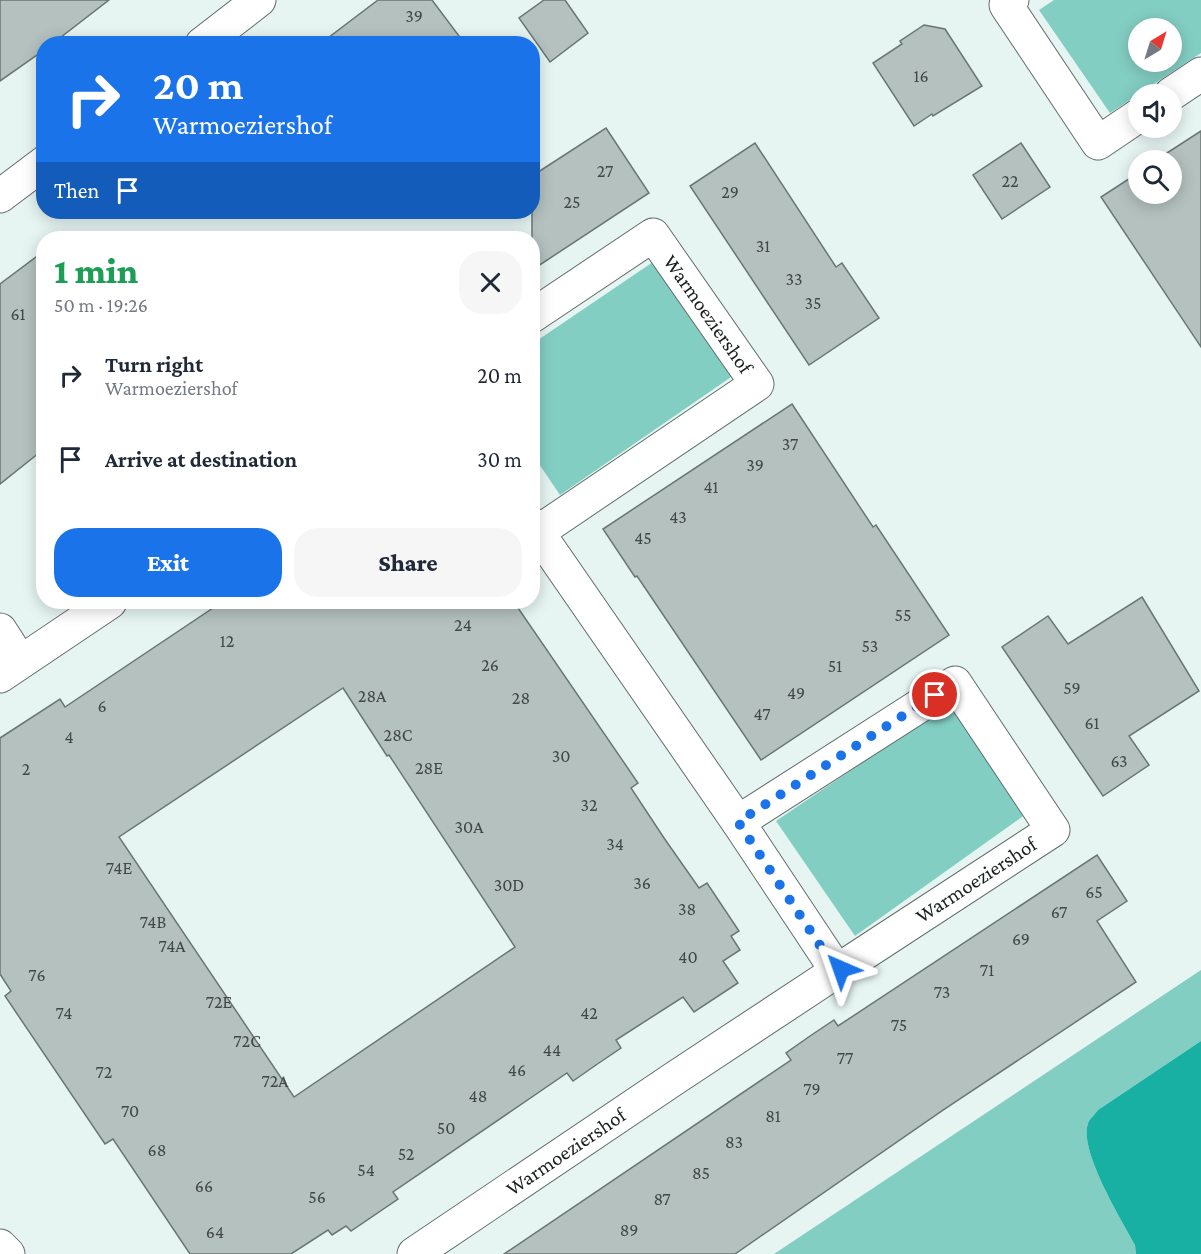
<!DOCTYPE html>
<html lang="en">
<head>
<meta charset="utf-8">
<style>
  :root { --surface:#fff; --page:#f6f6f7; --text:#1f2937; --muted:#747a83; --accent:#1a73e8 }
  body { margin:0; font-family:"Crimson Pro",serif; background:var(--page); color:var(--text); height:100vh; display:flex; flex-direction:column; font-size:22px; white-space:nowrap }
  * { box-sizing:border-box; margin:0 }
  p { font-size:20px; color:var(--muted) }
  .icon { flex:none; width:33px; height:33px; fill:none; stroke:currentColor; stroke-width:2; stroke-linecap:round; stroke-linejoin:round }
  .map { position:relative; flex:1; overflow:hidden }
  .sheet { position:absolute; left:36px; top:231px; width:504px; height:378px; display:flex; flex-direction:column; background:var(--surface); border-radius:24px; box-shadow:0 3px 15px #0003 }
  .sheet>* { flex:none }
  .hud { position:absolute; left:36px; top:36px; width:504px; height:183px; border-radius:24px; box-shadow:0 3px 15px #0003; background:#1a73e8; color:#fff; overflow:hidden }
  .needle { width:39px; rotate:38deg }
  .buttons { position:absolute; left:1128px; top:18px; display:grid; gap:12px }
  .buttons a { display:grid; place-items:center; width:54px; height:54px; border-radius:50%; background:var(--surface); box-shadow:0 3px 15px #0003; font-size:30px }
  .pin { position:absolute; display:grid; place-items:center; width:51px; height:51px; color:#fff; margin:-26px; border:3px solid #fff; border-radius:50%; box-shadow:0 2px 6px #0007 }
  .me { position:absolute; width:66px; margin:-33px; rotate:317deg; stroke-linejoin:round; filter:drop-shadow(0 0 4px #0008) }
  .turn { display:flex; align-items:center; gap:21px; height:126px; padding:0 18px; font-size:27px }
  .turn .icon { width:78px; height:78px; stroke-width:2.5 }
  .turn b { display:block; font-size:42px; line-height:51px }
  .then { display:flex; align-items:center; height:57px; padding:0 18px; background:#0003; gap:12px; font-size:22px }
  .round { display:grid; place-items:center; flex:none; width:63px; height:63px; border-radius:24px; background:var(--page) }
  .headline { display:flex; align-items:center; justify-content:space-between; height:102px; padding:0 18px }
  h1 { font-size:36px; font-weight:800; line-height:45px; color:#1e9e55 }
  .action { display:flex; gap:12px; margin-top:auto; padding:12px 18px }
  .action a { flex:1; height:69px; border-radius:24px; background:var(--accent); color:#fff; font-size:24px; font-weight:800; line-height:69px; text-align:center }
  .action a+a { background:var(--page); color:var(--text) }
  ul { padding:0; list-style:none }
  li { display:flex; align-items:center; gap:18px; height:84px; padding:0 18px }
  li div { flex:1 }
  li b { display:block; font-size:22px }
  li em { font-style:normal }
  .map>svg:first-child { display:block }
  .green { fill:#83cec3; fill-rule:evenodd }
  .water { fill:#17b0a2 }
  .building { fill:#b4c1bf; stroke:#697674; stroke-width:1.5; fill-rule:evenodd }
  .lines { fill:none; stroke-linecap:round; stroke-linejoin:round }
  .street-casing { stroke:#616d6b; stroke-width:35 }
  .secondary-casing { stroke:#616d6b; stroke-width:35 }
  .street { stroke:#fff; stroke-width:33 }
  .secondary { stroke:#fff; stroke-width:33 }
  .route { stroke:#1a73e8; stroke-width:10; stroke-dasharray:0 18 }
  .labels { text-anchor:middle; stroke-width:6; stroke-linejoin:round; paint-order:stroke }
  .number-label { font-size:18px; fill:#414847 }
  .street-label { font-size:21px; fill:#1b201f; stroke:#fcfffe }
</style>
</head>
<body>
<div class="map">
<svg width="1201" height="1254" viewBox="0 0 1201 1254">
  <rect width="100%" height="100%" fill="#e6f5f2"/>
  <!-- green -->
  <g class="green">
    <path d="M1054 0H1201V53L1110 113 1039 10ZM1138 28H1172V62H1138Z"/>
    <path d="M656 260 734 375 560 495 533 455 532 344Z"/>
    <path d="M956 699 1033 809 855 936 776 821Z"/>
    <path d="M1201 970V1041L1098 1110C1095 1114 1091 1118 1089 1121 1076 1147 1122 1220 1135 1245L1136 1254H774Z"/>
  </g>
  <!-- water -->
  <path class="water" d="M1201 1041V1254H1136L1135 1245C1122 1220 1076 1147 1089 1121 1091 1118 1095 1114 1098 1110Z"/>
  <!-- building -->
  <g class="building">
    <path d="M0 0H109L52 44H44V50L0 81Z"/>
    <path d="M378 0H432L465 44H320Z"/>
    <path d="M544 0H565L588 33 550 62 519 18Z"/>
    <path d="M924 25 945 29 982 86 933 116 932 114 914 126 873 63 902 44 900 41Z"/>
    <path d="M606 128 649 193 532 270V176Z"/>
    <path d="M1201 131V347L1101 197 1138 173V194H1172V160H1156Z"/>
    <path d="M755 143 836 267 842 263 879 318 809 365 690 186Z"/>
    <path d="M1021 143 1050 187 1002 219 973 175Z"/>
    <path d="M44 251V449L0 484V284Z"/>
    <path d="M792 404 873 527 876 525 949 635 761 760 637 576 635 577 603 529Z"/>
    <path d="M1142 597 1199 691 1129 736 1149 765 1103 796 1002 647 1048 616 1068 644Z"/>
    <path d="M222 602H514L638 783 631 788 664 838 699 888 707 883 739 931 731 936 740 950 723 961 738 983 694 1012 683 997 616 1040 621 1048 596 1065 573 1081 567 1073 393 1192 398 1199 351 1231 346 1226 332 1235 328 1230 291 1254H190L113 1139 105 1144 5 996 11 991 0 974V738L60 699 65 707ZM343 688 387 756 389 755 515 947 294 1097 119 837Z"/>
    <path d="M1097 855 1127 901 1097 921 1136 982 943 1110 735 1254H504L791 1060 786 1053 810 1036 834 1020 838 1026Z"/>
  </g>
  <g class="lines">
    <!-- street casing -->
    <g class="street-casing">
      <g id="street">
        <path d="M1012 0 1006 5 1098 143 1138 116"/>
        <path d="M1171 94 1201 74"/>
        <path id="s1" d="M532 316 653 235 757 384 538 532"/>
        <path d="M0 630 20 661"/>
        <path d="M0 676 110 602"/>
        <path d="M738 822 955 683 1053 830 837 971"/>
        <path id="s2" d="M414 1254 675 1078 837 971 738 822 532 524"/>
      </g>
    </g>
    <!-- secondary casing -->
    <g class="secondary-casing">
      <g id="secondary">
        <path d="M202 44 259 0"/>
        <path d="M0 196 44 163"/>
        <path d="M0 1246 8 1254"/>
      </g>
    </g>
    <!-- street -->
    <use href="#street" class="street"/>
    <!-- secondary -->
    <use href="#secondary" class="secondary"/>
  </g>
  <g class="lines">
    <!-- route -->
    <path class="route" d="M841 969 837 971 738 822 935 695"/>
  </g>
  <g class="labels">
    <!-- number labels -->
    <g class="number-label">
      <text x="414" y="22">39</text>
      <text x="921" y="82">16</text>
      <text x="605" y="177">27</text>
      <text x="1010" y="187">22</text>
      <text x="730" y="198">29</text>
      <text x="572" y="208">25</text>
      <text x="763" y="252">31</text>
      <text x="794" y="285">33</text>
      <text x="813" y="309">35</text>
      <text x="18" y="320">61</text>
      <text x="790" y="450">37</text>
      <text x="755" y="471">39</text>
      <text x="711" y="493">41</text>
      <text x="678" y="523">43</text>
      <text x="643" y="544">45</text>
      <text x="903" y="621">55</text>
      <text x="463" y="631">24</text>
      <text x="227" y="647">12</text>
      <text x="870" y="652">53</text>
      <text x="490" y="671">26</text>
      <text x="835" y="672">51</text>
      <text x="1072" y="694">59</text>
      <text x="796" y="699">49</text>
      <text x="372" y="702">28A</text>
      <text x="521" y="704">28</text>
      <text x="102" y="712">6</text>
      <text x="762" y="720">47</text>
      <text x="1092" y="729">61</text>
      <text x="398" y="741">28C</text>
      <text x="69" y="743">4</text>
      <text x="561" y="762">30</text>
      <text x="1119" y="767">63</text>
      <text x="429" y="774">28E</text>
      <text x="26" y="775">2</text>
      <text x="589" y="811">32</text>
      <text x="469" y="833">30A</text>
      <text x="615" y="850">34</text>
      <text x="119" y="874">74E</text>
      <text x="642" y="889">36</text>
      <text x="509" y="891">30D</text>
      <text x="1094" y="898">65</text>
      <text x="687" y="915">38</text>
      <text x="1059" y="918">67</text>
      <text x="153" y="928">74B</text>
      <text x="1021" y="945">69</text>
      <text x="172" y="952">74A</text>
      <text x="688" y="963">40</text>
      <text x="987" y="976">71</text>
      <text x="37" y="981">76</text>
      <text x="942" y="998">73</text>
      <text x="219" y="1008">72E</text>
      <text x="64" y="1019">74</text>
      <text x="589" y="1019">42</text>
      <text x="899" y="1031">75</text>
      <text x="247" y="1047">72C</text>
      <text x="552" y="1056">44</text>
      <text x="845" y="1064">77</text>
      <text x="517" y="1076">46</text>
      <text x="104" y="1078">72</text>
      <text x="275" y="1087">72A</text>
      <text x="812" y="1095">79</text>
      <text x="478" y="1102">48</text>
      <text x="130" y="1117">70</text>
      <text x="773" y="1122">81</text>
      <text x="446" y="1134">50</text>
      <text x="734" y="1148">83</text>
      <text x="157" y="1156">68</text>
      <text x="406" y="1160">52</text>
      <text x="366" y="1176">54</text>
      <text x="701" y="1179">85</text>
      <text x="204" y="1192">66</text>
      <text x="317" y="1203">56</text>
      <text x="662" y="1205">87</text>
      <text x="629" y="1236">89</text>
      <text x="215" y="1238">64</text>
    </g>
    <!-- street labels -->
    <g class="street-label">
      <text dy="7" stroke="none"><textPath href="#s1" startOffset="242">Warmoeziershof</textPath></text>
      <text transform="translate(976 880) rotate(-33)" y="7">Warmoeziershof</text>
      <text dy="7" stroke="none"><textPath href="#s2" startOffset="183">Warmoeziershof</textPath></text>
    </g>
  </g>
</svg>
<div class="buttons">
<a><svg class="needle" viewBox="-14 -14 28 28"><path d="M0-13l5 13h-10z" fill="#e53935"/><path d="M0 13l5-13h-10z" fill="#747a83"/></svg></a>
<a><svg class="icon" aria-label="sound" viewBox="0 0 24 24"><path d="M4 9h4l5-4v14l-5-4H4zM17 9q2 3 0 6"/></svg></a>
<a><svg class="icon" aria-label="search" viewBox="0 0 24 24"><circle cx="10" cy="10" r="6"/><path d="M15 15l6 6"/></svg></a>
</div>
<div class="pin" style="left:935px;top:695px;background:#d93025"><svg class="icon" aria-label="arrive" viewBox="0 0 24 24"><path d="M6 21V4h12l-3 4 3 4H6"/></svg></div>
<svg class="me" style="left:841px;top:969px" viewBox="-20 -20 40 40"><path d="M0-17L14 15 0 8-14 15z" fill="#1a73e8" stroke="#fff" stroke-width="4"/></svg>
<div class="hud">
<div class="turn"><svg class="icon" aria-label="right" viewBox="0 0 24 24"><path d="M7 20v-9h11M14 6l5 5-5 5"/></svg><div><b>20 m</b>Warmoeziershof</div></div>
<div class="then">Then<svg class="icon" aria-label="arrive" viewBox="0 0 24 24"><path d="M6 21V4h12l-3 4 3 4H6"/></svg></div>
</div>
<section class="sheet">
<div class="headline"><div><h1>1 min</h1><p>50 m · 19:26</p></div><a class="round"><svg class="icon" aria-label="close" viewBox="0 0 24 24"><path d="M6 6l12 12M18 6L6 18"/></svg></a></div>
<ul>
<li><svg class="icon" aria-label="right" viewBox="0 0 24 24"><path d="M7 20v-9h11M14 6l5 5-5 5"/></svg><div><b>Turn right</b><p>Warmoeziershof</p></div><em>20 m</em></li>
<li><svg class="icon" aria-label="arrive" viewBox="0 0 24 24"><path d="M6 21V4h12l-3 4 3 4H6"/></svg><div><b>Arrive at destination</b></div><em>30 m</em></li>
</ul>
<div class="action"><a>Exit</a><a>Share</a></div>
</section>
</div>
</body>
</html>
